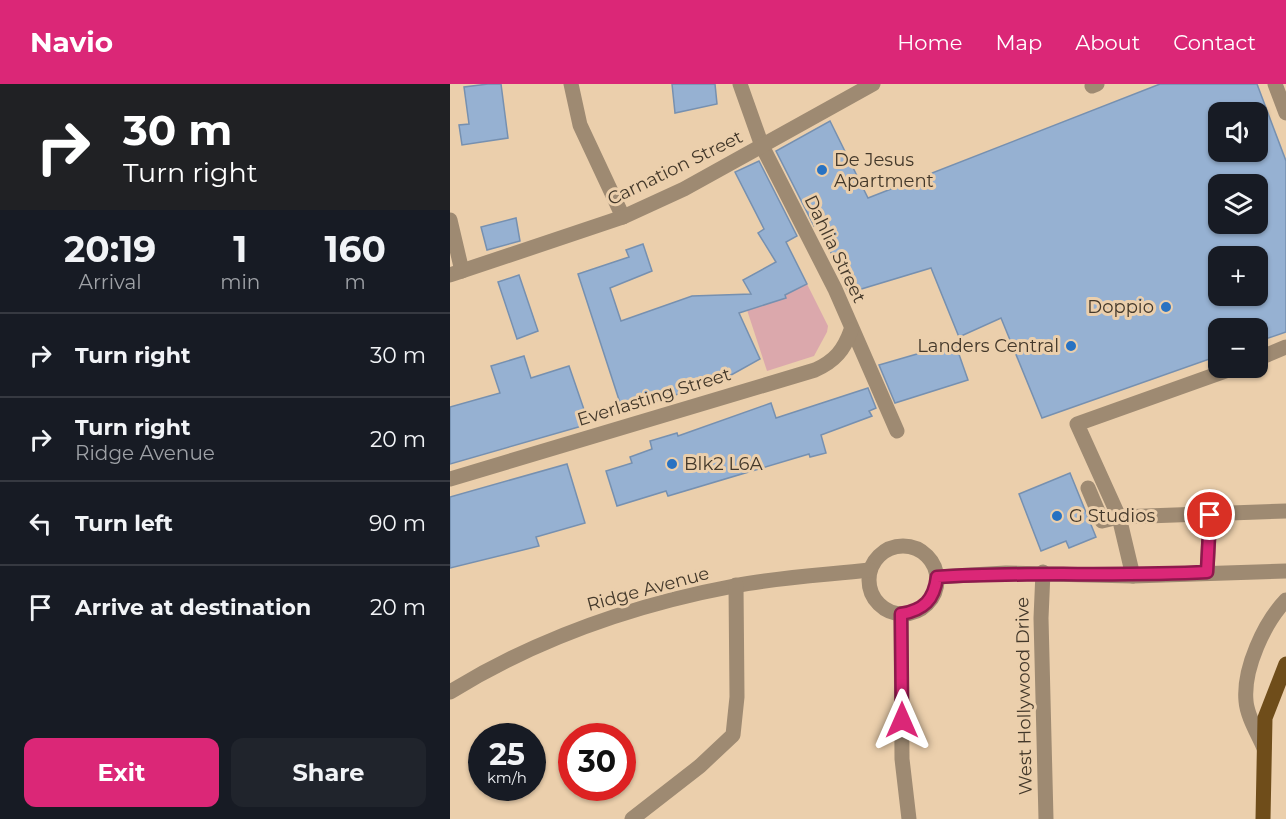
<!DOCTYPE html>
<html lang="en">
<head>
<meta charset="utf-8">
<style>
  :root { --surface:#171b24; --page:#20242c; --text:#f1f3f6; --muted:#9ea1a6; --line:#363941; --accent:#db2777 }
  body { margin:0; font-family:Montserrat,sans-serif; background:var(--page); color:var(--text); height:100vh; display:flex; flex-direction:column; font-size:22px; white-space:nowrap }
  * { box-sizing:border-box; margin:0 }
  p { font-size:20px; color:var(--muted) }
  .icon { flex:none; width:33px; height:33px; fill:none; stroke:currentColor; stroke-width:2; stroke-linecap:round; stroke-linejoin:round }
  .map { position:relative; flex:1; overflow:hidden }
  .drawer { display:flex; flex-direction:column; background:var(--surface); width:450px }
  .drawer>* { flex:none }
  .banner { background:#202124; color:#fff; overflow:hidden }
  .tools { position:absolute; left:758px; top:18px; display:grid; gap:12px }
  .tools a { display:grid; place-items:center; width:60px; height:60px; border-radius:12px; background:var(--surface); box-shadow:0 2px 4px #0004; font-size:30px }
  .speed { position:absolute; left:18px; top:639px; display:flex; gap:12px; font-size:30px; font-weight:700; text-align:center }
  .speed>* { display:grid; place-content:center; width:78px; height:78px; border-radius:50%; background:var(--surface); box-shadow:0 2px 4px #0004; line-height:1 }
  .speed small { font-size:15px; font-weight:400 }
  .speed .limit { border:9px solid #d22; background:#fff; color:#111 }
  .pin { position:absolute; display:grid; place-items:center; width:51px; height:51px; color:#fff; margin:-26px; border:3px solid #fff; border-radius:50%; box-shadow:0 2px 6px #0007 }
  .me { position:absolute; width:66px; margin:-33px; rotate:0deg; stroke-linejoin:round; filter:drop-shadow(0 0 4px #0008) }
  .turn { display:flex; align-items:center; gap:21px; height:126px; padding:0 24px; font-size:27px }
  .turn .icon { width:78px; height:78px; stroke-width:2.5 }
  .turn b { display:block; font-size:42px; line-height:51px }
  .eta { display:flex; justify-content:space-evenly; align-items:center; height:102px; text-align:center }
  .eta b { font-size:36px; font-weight:700; line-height:42px }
  .action { display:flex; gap:12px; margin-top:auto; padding:12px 24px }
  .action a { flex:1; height:69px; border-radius:12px; background:var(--accent); color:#fff; font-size:24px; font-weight:700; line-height:69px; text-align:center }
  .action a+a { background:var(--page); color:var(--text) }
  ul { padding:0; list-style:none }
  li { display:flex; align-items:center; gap:18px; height:84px; padding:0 24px; border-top:2px solid var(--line) }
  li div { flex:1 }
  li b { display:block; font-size:22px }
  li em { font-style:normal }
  header { display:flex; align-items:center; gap:36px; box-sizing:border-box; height:84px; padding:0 30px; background:var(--accent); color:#fff }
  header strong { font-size:28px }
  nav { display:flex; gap:33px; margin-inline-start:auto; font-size:21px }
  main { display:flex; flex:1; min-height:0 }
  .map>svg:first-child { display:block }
  .green { fill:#dba8ac }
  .building { fill:#96b1d2; stroke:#7690b0; stroke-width:1.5; fill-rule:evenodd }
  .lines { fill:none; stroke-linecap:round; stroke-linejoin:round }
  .minor { stroke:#9e8a72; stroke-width:15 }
  .major { stroke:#6f4d1a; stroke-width:15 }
  .route-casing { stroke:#8e194d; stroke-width:15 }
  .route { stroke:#db2777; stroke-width:10 }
  .poi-dot { fill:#2872c2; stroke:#ebcfac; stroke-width:2 }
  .labels { text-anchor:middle; stroke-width:6; stroke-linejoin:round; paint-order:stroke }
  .poi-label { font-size:18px; fill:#43382a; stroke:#ebcfac; text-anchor:start }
  .street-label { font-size:18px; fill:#43382a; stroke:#ebcfac }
</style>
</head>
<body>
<header>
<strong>Navio</strong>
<nav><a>Home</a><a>Map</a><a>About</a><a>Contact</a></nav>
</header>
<main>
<section class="drawer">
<div class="banner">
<div class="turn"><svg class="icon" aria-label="right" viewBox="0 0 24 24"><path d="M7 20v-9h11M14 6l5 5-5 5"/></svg><div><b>30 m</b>Turn right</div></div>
</div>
<div class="eta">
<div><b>20:19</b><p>Arrival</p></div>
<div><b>1</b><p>min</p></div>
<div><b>160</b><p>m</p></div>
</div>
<ul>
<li><svg class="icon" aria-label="right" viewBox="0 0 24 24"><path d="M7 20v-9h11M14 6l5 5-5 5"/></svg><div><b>Turn right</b></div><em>30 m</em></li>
<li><svg class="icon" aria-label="right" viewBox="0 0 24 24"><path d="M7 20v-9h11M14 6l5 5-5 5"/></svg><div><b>Turn right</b><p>Ridge Avenue</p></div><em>20 m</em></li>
<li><svg class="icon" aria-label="left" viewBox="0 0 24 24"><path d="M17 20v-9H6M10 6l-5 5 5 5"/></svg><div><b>Turn left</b></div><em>90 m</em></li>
<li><svg class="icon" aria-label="arrive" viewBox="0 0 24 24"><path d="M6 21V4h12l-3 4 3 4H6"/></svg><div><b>Arrive at destination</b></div><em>20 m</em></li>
</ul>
<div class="action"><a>Exit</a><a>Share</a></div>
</section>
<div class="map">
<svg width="836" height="735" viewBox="0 0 836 735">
  <rect width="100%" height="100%" fill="#ebcfac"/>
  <!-- green -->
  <path class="green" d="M357 200 378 242 377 248 364 272 317 287 297 226Z"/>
  <!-- building -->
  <g class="building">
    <path d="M38 0H51L58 54 12 61 9 41 19 40 14 3Z"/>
    <path d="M222 0H265L267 20 225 29Z"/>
    <path d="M710 0H807L836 77V248L807 258V244H768V272L592 334 551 234 509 253 481 184 398 209 392 191 367 140 364 142 326 67 380 37 418 114ZM768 28H807V68H768ZM768 100H807V140H768ZM768 172H807V212H768Z"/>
    <path d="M309 77 347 152 336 158 357 200 335 211 336 214 289 229 310 275 274 295 173 328 128 190 179 173 176 166 193 160 202 187 160 204 171 237 242 212 301 210 293 196 326 178 308 149 314 145 285 88Z"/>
    <path d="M66 134 70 157 37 166 31 143Z"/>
    <path d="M69 191 88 247 67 255 48 198Z"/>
    <path d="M505 259 518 296 445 319 429 281Z"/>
    <path d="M74 272 81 294 119 282 139 340 0 380V323L50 309 41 282Z"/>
    <path d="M418 304 426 324 419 327 422 332 371 351 376 369 360 373 359 370 218 412 216 407 167 422 156 387 182 379 180 373 202 365 200 357 227 349 228 352 321 319 326 334Z"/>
    <path d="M117 380 135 439 86 453 89 462 0 484V413Z"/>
    <path d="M620 389 646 453 619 464 616 457 591 467 569 410Z"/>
  </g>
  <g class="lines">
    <!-- minor -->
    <g class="minor">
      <path d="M121 0 130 41 173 133"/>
      <path d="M290 0 312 62 385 205 447 347"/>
      <path d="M825 0 836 29"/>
      <path d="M642 2 647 0"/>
      <path d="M0 136 12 187"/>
      <path d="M0 191 173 133 234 105 423 0"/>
      <path d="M807 275 836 263"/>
      <path d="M0 395 365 286C385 277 394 266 401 246"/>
      <path d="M638 404 652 437 669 433 836 427"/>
      <circle cx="453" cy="496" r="34"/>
      <path d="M593 488 591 534 596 735"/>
      <path d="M757 488 760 431"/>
      <path d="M683 492 669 433 627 340 784 284"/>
      <path d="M487 493 556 489 683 492 836 487"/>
      <path d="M451 530 452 675 459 735"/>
      <path d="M0 608C88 554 183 521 284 502 329 493 375 491 420 486"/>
      <path d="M814 664C808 650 797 632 796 617 793 585 814 539 836 516"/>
      <path d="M182 735 250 682 283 651 287 613 286 501"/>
    </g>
    <!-- major -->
    <path class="major" d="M813 735 815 634 836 580"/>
  </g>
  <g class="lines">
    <!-- route casing -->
    <g class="route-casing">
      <path id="route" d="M452 636 451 530C474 526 484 516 487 493 577 487 667 493 757 488L760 431"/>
    </g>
    <!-- route -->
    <use href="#route" class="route"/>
  </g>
  <!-- markers -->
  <g class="poi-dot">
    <circle cx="372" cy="86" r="6"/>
    <circle cx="716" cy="223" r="6"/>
    <circle cx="621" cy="262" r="6"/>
    <circle cx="222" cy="380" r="6"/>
    <circle cx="607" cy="432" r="6"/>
  </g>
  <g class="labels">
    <!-- poi labels -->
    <g class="poi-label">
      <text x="384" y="82">De Jesus<tspan x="384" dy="21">Apartment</tspan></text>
      <text x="704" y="229" text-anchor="end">Doppio</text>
      <text x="609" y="268" text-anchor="end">Landers Central</text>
      <text x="234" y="386">Blk2 L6A</text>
      <text x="619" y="438">G Studios</text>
    </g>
    <!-- street labels -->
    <g class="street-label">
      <text transform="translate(225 84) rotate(-26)" y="6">Carnation Street</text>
      <text transform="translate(385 165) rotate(64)" y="6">Dahlia Street</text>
      <text transform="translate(204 313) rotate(-17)" y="6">Everlasting Street</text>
      <text transform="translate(198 505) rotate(-15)" y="6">Ridge Avenue</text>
      <text transform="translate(574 612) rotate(-91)" y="6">West Hollywood Drive</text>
    </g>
  </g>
</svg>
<div class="tools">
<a><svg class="icon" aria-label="sound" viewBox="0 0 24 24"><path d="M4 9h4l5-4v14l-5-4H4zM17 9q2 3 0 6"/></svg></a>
<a><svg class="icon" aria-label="layers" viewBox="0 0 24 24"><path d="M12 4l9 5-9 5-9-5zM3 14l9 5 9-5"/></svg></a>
<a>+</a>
<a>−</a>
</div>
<div class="speed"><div>25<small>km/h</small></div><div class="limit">30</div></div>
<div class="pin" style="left:760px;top:431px;background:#d93025"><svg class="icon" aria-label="arrive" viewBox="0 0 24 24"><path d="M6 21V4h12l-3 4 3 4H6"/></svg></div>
<svg class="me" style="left:452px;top:636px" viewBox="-20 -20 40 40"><path d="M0-17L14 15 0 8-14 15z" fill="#db2777" stroke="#fff" stroke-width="4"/></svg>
</div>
</main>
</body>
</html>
